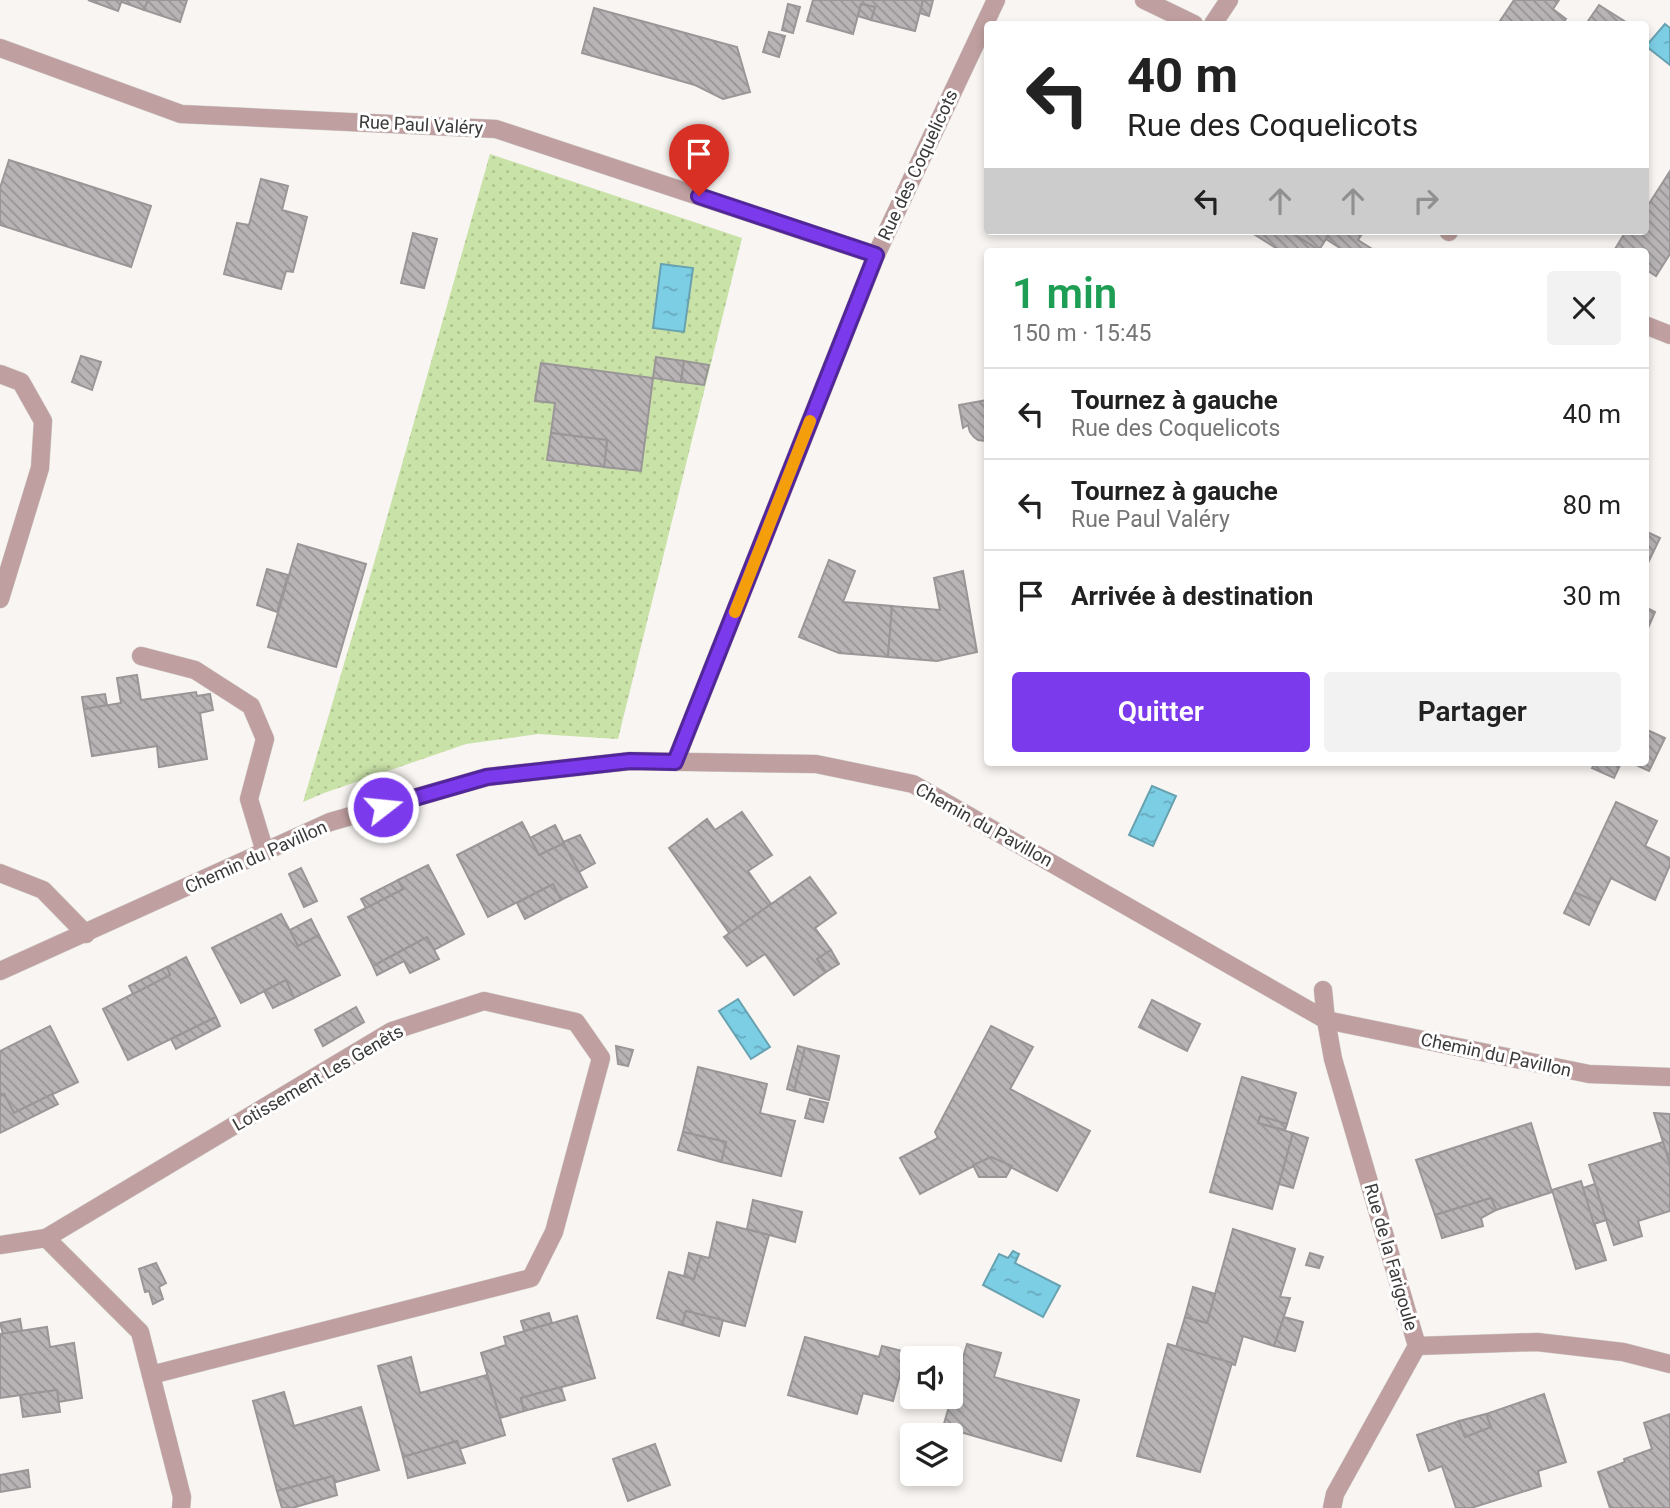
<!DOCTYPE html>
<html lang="fr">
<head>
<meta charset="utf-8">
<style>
  :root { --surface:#fff; --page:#f2f2f2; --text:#222; --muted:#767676; --line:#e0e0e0; --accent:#7c3aed }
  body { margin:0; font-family:Roboto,sans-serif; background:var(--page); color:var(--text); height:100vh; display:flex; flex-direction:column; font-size:26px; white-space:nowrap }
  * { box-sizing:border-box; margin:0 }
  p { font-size:23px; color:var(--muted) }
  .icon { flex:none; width:38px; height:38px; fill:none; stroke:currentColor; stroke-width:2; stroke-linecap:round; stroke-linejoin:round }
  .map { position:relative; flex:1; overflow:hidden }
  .sheet { position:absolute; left:984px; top:248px; width:665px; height:518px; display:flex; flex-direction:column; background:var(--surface); border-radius:7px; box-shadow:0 4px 10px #0003 }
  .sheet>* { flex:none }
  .top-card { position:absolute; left:984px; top:21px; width:665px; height:214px; border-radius:7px; box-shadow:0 4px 10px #0003; background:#fff; color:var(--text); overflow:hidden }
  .fabs { position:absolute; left:900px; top:1346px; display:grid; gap:14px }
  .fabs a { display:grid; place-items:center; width:63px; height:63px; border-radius:7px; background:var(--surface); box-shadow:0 4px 10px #0003; font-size:35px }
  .pin { position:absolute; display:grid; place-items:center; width:60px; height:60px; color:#fff; margin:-72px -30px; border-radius:50% 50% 50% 0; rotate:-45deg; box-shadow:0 0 7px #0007 }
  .pin .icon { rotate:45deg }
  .me { position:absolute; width:77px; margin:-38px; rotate:74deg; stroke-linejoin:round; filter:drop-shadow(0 0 5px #0008) }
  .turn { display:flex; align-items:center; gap:24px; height:147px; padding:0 28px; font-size:32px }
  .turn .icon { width:91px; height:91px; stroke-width:2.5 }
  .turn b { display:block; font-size:49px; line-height:60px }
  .lanes { display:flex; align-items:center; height:66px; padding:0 28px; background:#0003; justify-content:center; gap:35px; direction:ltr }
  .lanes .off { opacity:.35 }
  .round { display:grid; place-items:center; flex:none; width:74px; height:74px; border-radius:7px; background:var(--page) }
  .overview { display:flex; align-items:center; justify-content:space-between; height:119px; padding:0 28px }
  h1 { font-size:42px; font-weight:600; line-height:52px; color:#1e9e55 }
  .button { display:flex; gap:14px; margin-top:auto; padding:14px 28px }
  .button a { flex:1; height:80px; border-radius:7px; background:var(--accent); color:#fff; font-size:28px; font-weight:600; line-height:80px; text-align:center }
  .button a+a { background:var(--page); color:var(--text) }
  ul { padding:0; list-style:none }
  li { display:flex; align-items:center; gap:21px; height:91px; padding:0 28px; border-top:2px solid var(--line) }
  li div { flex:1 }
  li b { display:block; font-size:26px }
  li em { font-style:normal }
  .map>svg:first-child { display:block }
  .garden { fill:url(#garden-dots) }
  .water { fill:url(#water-ripples); stroke:#68a2b1; stroke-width:2 }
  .building { fill:url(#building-back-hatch); stroke:#9a9697; stroke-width:2 }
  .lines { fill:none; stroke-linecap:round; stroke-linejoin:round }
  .service-casing { stroke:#d2d0cd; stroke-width:19 }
  .minor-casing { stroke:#d2d0cd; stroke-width:19 }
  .service { stroke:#bf9f9f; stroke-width:18 }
  .minor { stroke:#bf9f9f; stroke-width:18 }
  .route-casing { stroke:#51269a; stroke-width:18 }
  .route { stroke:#7c3aed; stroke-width:12 }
  .slow { stroke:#f59e0b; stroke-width:12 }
  .labels { text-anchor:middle; stroke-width:6; stroke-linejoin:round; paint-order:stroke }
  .street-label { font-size:18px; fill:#3b3a39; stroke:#fff }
</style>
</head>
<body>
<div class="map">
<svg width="1670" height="1508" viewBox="0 0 1670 1508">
  <defs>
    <pattern id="garden-dots" width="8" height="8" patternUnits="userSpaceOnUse" patternTransform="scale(1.75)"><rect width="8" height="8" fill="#c9e2a7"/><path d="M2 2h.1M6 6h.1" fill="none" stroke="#aec390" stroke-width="1.8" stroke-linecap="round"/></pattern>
    <pattern id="water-ripples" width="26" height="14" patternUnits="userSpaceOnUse" patternTransform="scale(1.75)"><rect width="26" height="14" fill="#7ccee5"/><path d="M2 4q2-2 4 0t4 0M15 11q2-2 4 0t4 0" fill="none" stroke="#67a8bb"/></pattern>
    <pattern id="building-back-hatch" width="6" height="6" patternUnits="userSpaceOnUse" patternTransform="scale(1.75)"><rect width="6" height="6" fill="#b8b4b6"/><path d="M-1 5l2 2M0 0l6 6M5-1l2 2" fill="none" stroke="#979395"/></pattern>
  </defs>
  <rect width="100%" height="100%" fill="#f8f5f2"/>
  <!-- garden -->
  <path class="garden" d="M490 154 742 238 618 739 538 734 466 744 324 793 303 802 374 563Z"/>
  <!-- water -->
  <g class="water">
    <path d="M1665 24 1670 28V65L1646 46Z"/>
    <path d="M661 264 693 268 684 332 653 328Z"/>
    <path d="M1152 786 1176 796 1153 846 1129 835Z"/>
    <path d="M738 999 770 1047 751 1059 719 1011Z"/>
    <path d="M1013 1251 1019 1254 1015 1263 1060 1286 1043 1317 983 1285 999 1254 1008 1258Z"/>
  </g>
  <!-- building -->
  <g class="building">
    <path d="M88 0H122L118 11Z"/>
    <path d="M122 0H148L144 10 122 2Z"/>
    <path d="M148 0H187L180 22 144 10Z"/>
    <path d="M813 0H923L915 31 871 20 875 7 861 4 853 34 807 21Z"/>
    <path d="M923 0H933L929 16 920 13Z"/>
    <path d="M1514 0H1559L1553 9 1566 19 1562 24H1498Z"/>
    <path d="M788 4 800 7 793 33 782 30Z"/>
    <path d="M861 4 875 7 871 20 858 16Z"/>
    <path d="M1599 5 1629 24H1586Z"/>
    <path d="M594 8 737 47 750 92 723 99 695 85 582 53Z"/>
    <path d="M769 32 785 36 779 57 763 52Z"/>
    <path d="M9 160 151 206 131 267 0 225V188Z"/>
    <path d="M1670 171V254L1656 276 1645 269V252H1619L1615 249 1626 231H1645V210Z"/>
    <path d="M261 179 288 186 282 210 307 217 293 272 286 271 281 289 224 274 237 223 249 225Z"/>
    <path d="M1249 231H1289L1319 250 1317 252H1282Z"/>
    <path d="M1289 231H1331L1319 250Z"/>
    <path d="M1331 231H1364L1358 240 1377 252H1346L1326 239Z"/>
    <path d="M413 233 437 239 424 288 401 283Z"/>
    <path d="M81 356 101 362 92 390 72 382Z"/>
    <path d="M656 357 684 361 681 382 653 378Z"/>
    <path d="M684 361 709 365 704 385 681 382Z"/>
    <path d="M541 363 653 378 641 471 604 467 607 440 551 433 555 403 535 401Z"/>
    <path d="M987 400V448L986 441 978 440 974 437 970 432 968 425 963 428 959 405Z"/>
    <path d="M551 433 607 440 604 467 547 460Z"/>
    <path d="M1645 531 1660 538 1645 569Z"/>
    <path d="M298 544 366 564 336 667 268 647Z"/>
    <path d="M829 560 855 571 843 602 892 606 888 657 839 653 799 637Z"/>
    <path d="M267 569 288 575 277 612 257 605Z"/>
    <path d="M963 571 977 652 937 661 888 657 892 606 940 610 934 578Z"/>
    <path d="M1645 607 1655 612 1645 635Z"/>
    <path d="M137 675 141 700 196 692 197 696 210 694 213 710 200 713 207 759 159 767 157 746 92 756 84 709 121 703 117 678Z"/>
    <path d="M105 694 107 705 84 709 82 697Z"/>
    <path d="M1645 729 1665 738 1649 771 1632 763H1645Z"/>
    <path d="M1595 763H1621L1614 778 1592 768Z"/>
    <path d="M1616 802 1657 821 1645 846 1670 858V865L1655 900 1611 878 1599 903 1574 892Z"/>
    <path d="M742 812 772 855 748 871 771 904 730 934 669 848 707 819 715 830Z"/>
    <path d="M522 822 539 855 564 843 587 887 561 900 553 884 488 917 457 855Z"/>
    <path d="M555 825 564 843 539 855 530 838Z"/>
    <path d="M580 835 595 863 579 872 563 842Z"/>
    <path d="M428 865 464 934 434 950 427 937 373 966 348 917 403 889 398 880Z"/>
    <path d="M301 868 317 901 304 907 289 874Z"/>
    <path d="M810 877 836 913 815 928 831 950 817 959 826 972 794 995 765 954 747 966 724 937Z"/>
    <path d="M398 880 403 889 366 908 361 899Z"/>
    <path d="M553 884 561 900 525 919 517 903Z"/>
    <path d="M1574 892 1599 903 1589 925 1564 913Z"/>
    <path d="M281 914 298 946 319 935 340 975 294 998 286 980 241 1003 212 948Z"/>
    <path d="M311 919 319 935 298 946 290 930Z"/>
    <path d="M427 937 439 959 410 973 404 961 377 975 373 966Z"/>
    <path d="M831 950 839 964 826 972 817 959Z"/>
    <path d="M186 957 216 1017 128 1060 103 1009 170 975 167 967Z"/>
    <path d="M167 967 170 975 133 994 129 986Z"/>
    <path d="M286 980 294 998 273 1008 264 991Z"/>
    <path d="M1152 1000 1200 1024 1187 1051 1139 1027Z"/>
    <path d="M356 1007 364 1022 323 1046 315 1030Z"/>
    <path d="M216 1017 220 1026 176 1049 171 1039Z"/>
    <path d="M50 1026 78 1082 14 1113 4 1094 0 1096V1051Z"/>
    <path d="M991 1026 1033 1047 1010 1089 1090 1131 1057 1191 991 1157 920 1194 900 1158 938 1138 935 1132Z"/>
    <path d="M616 1046 633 1050 628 1066 618 1064Z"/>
    <path d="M798 1046 805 1048 794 1091 787 1089Z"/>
    <path d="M805 1048 839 1056 829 1100 794 1091Z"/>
    <path d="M698 1067 767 1084 760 1113 795 1121 781 1176 721 1162 726 1142 683 1132Z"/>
    <path d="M1242 1077 1296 1093 1287 1124 1260 1116 1258 1123 1293 1133 1272 1209 1210 1192Z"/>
    <path d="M4 1094 14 1113 52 1094 58 1104 0 1133V1096Z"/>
    <path d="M810 1099 828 1103 823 1122 805 1118Z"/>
    <path d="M1654 1113 1670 1114V1165L1663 1142Z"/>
    <path d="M1260 1116 1287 1124 1285 1130 1258 1123Z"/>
    <path d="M1531 1123 1552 1192 1496 1210 1491 1198 1435 1215 1416 1160Z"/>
    <path d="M683 1132 726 1142 721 1162 678 1150Z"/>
    <path d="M1293 1133 1308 1138 1293 1188 1279 1184Z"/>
    <path d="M1663 1142 1670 1165V1211L1638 1221 1642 1236 1614 1245 1589 1165Z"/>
    <path d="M991 1157 1012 1166 1006 1177H979L973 1165Z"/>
    <path d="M1581 1181 1606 1260 1576 1269 1552 1190Z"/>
    <path d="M1595 1184 1606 1220 1594 1224 1583 1188Z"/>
    <path d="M1491 1198 1496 1210 1481 1218 1483 1226 1442 1238 1435 1215Z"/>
    <path d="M753 1200 802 1212 795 1242 747 1229Z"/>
    <path d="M717 1222 769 1235 745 1326 686 1311 682 1325 657 1318 669 1272 694 1279 701 1256 709 1258Z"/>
    <path d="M1233 1229 1295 1249 1280 1297 1290 1298 1274 1346 1243 1336 1235 1365 1176 1347 1185 1317 1207 1323Z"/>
    <path d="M689 1253 701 1256 694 1279 684 1276Z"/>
    <path d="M1310 1253 1323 1257 1319 1268 1306 1265Z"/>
    <path d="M156 1263 166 1283 159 1287 163 1299 153 1304 149 1291 145 1292 139 1269Z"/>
    <path d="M1193 1287 1215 1294 1207 1323 1185 1317Z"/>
    <path d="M686 1311 723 1320 719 1336 682 1325Z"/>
    <path d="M549 1313 552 1323 524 1331 521 1321Z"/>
    <path d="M577 1316 595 1378 521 1398 524 1411 500 1418 481 1353 506 1345 504 1337Z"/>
    <path d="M1284 1317 1303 1322 1295 1351 1274 1346Z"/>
    <path d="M20 1319 22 1331 3 1334 0 1323Z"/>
    <path d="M47 1327 50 1347 74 1343 82 1398 58 1402 57 1390 0 1398V1334Z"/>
    <path d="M805 1337 879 1357 882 1346 906 1352 893 1401 863 1393 857 1414 788 1395Z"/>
    <path d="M967 1344 1001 1353 994 1377 1079 1400 1061 1461 943 1427Z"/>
    <path d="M1168 1344 1232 1363 1200 1472 1137 1456Z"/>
    <path d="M411 1357 420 1393 487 1375 505 1435 459 1449 457 1441 403 1457 378 1366Z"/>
    <path d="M561 1387 565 1400 524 1411 521 1398Z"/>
    <path d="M57 1390 60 1412 23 1417 20 1395Z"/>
    <path d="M284 1392 294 1426 361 1407 379 1470 333 1483V1476L277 1491 253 1401Z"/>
    <path d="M1544 1394 1566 1462 1538 1471 1541 1486 1471 1508H1456L1442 1466 1429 1471 1417 1435 1459 1421 1465 1437 1491 1427 1486 1414Z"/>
    <path d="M1486 1414 1491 1427 1465 1437 1459 1421Z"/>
    <path d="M1670 1414V1508H1610L1598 1472 1625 1462 1624 1459 1652 1449 1644 1423Z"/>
    <path d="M457 1441 465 1463 408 1478 403 1457Z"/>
    <path d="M655 1444 670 1485 628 1501 613 1459Z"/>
    <path d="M28 1470 30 1487 0 1492V1475Z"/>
    <path d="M333 1476 337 1495 292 1508H282L277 1491Z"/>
  </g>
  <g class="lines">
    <!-- service casing -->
    <g class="service-casing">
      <path id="service" d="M141 656 195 670 251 706 265 739 249 799 265 852"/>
    </g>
    <!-- minor casing -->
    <g class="minor-casing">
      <g id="minor">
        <path d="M1144 0 1194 24"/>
        <path d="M1213 24 1229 0"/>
        <path d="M0 48 181 114 496 129 876 255"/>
        <path d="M1448 231 1449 232"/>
        <path d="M1645 325 1670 335"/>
        <path d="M0 374 21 382 43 421 40 468 0 599"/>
        <path d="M675 762 876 255 996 0"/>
        <path d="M0 873 43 890 86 934"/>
        <path d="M0 971 330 822 487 777 630 761 816 764 913 784 1326 1020 1589 1074 1670 1077"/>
        <path d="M1323 990 1326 1020 1333 1059 1417 1346 1335 1494 1332 1508"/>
        <path d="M46 1238 392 1031 484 1001 576 1022 601 1058 554 1232 531 1278 151 1375"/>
        <path d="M0 1245 46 1238 140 1332 182 1497 181 1508"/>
        <path d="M1417 1346 1537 1342 1623 1352 1670 1364"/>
      </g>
    </g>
    <!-- service -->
    <use href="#service" class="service"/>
    <!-- minor -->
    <use href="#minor" class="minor"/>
  </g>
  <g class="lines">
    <!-- route casing -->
    <g class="route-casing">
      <path id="route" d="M383 807 487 777 630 761 675 762 876 255 699 196"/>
    </g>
    <!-- route -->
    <use href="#route" class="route"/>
    <!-- slow -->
    <path class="slow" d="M735 612 810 421"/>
  </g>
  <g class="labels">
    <!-- street labels -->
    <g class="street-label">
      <text transform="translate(421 125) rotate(3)" y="6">Rue Paul Valéry</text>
      <text transform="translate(918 165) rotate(-65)" y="6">Rue des Coquelicots</text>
      <text transform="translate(984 825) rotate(29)" y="6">Chemin du Pavillon</text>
      <text transform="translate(256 857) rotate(-24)" y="6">Chemin du Pavillon</text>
      <text transform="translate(1496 1055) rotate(12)" y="6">Chemin du Pavillon</text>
      <text transform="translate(318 1078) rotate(-30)" y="6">Lotissement Les Genêts</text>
      <text transform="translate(1391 1257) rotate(74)" y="6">Rue de la Farigoule</text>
    </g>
  </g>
</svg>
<div class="fabs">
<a><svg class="icon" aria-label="sound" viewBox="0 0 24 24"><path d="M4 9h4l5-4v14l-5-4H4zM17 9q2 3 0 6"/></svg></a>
<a><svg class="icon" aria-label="layers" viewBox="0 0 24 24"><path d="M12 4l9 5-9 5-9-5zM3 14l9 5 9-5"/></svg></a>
</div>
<div class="pin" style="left:699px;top:196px;background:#d93025"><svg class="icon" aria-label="arrive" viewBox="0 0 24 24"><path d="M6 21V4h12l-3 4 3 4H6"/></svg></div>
<svg class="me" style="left:383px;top:807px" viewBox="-20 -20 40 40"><circle r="17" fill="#7c3aed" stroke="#fff" stroke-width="3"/><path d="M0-11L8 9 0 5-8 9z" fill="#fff"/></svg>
<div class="top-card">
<div class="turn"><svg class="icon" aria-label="left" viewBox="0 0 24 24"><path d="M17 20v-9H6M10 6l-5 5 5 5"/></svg><div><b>40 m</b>Rue des Coquelicots</div></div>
<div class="lanes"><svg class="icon" aria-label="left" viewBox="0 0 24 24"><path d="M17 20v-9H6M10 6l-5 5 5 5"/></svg><svg class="icon off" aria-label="ahead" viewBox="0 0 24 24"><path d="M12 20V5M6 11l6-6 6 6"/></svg><svg class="icon off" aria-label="ahead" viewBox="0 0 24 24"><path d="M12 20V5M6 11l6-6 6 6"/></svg><svg class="icon off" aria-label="right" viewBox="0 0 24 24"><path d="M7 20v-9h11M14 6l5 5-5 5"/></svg></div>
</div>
<section class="sheet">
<div class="overview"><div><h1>1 min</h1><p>150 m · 15:45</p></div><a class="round"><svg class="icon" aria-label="close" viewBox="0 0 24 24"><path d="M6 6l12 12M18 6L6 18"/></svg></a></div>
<ul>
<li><svg class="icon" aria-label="left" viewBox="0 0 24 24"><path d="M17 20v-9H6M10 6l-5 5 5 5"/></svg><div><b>Tournez à gauche</b><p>Rue des Coquelicots</p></div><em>40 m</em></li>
<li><svg class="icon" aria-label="left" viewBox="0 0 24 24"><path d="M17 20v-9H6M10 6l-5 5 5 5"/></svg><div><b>Tournez à gauche</b><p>Rue Paul Valéry</p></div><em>80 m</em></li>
<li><svg class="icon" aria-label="arrive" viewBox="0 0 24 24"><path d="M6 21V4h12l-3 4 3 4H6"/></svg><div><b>Arrivée à destination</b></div><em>30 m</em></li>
</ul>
<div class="button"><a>Quitter</a><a>Partager</a></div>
</section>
</div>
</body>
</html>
